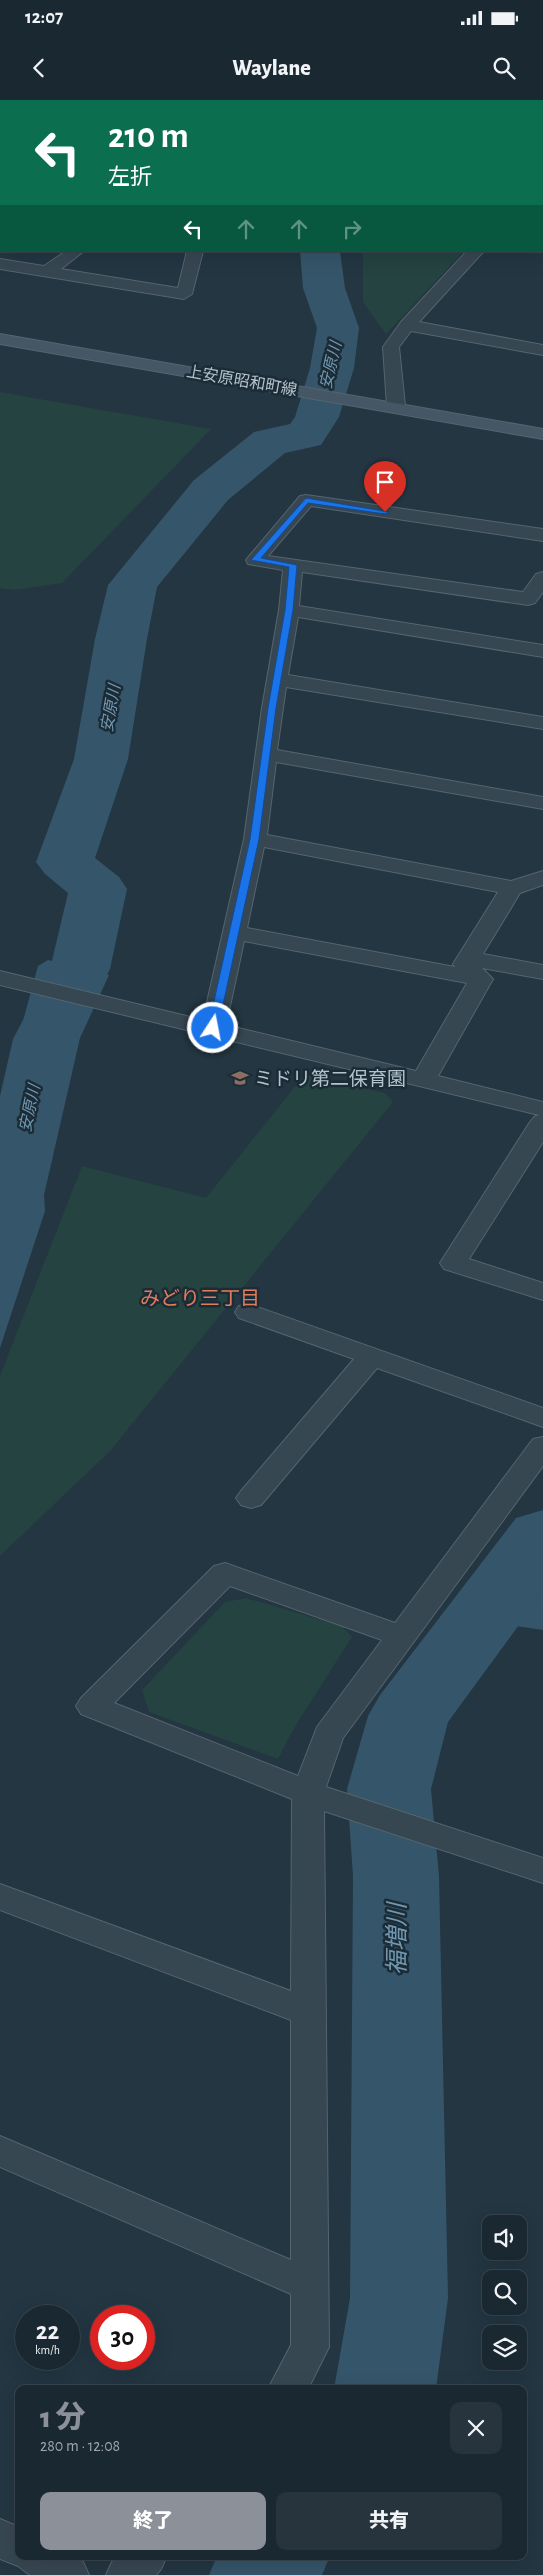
<!DOCTYPE html>
<html lang="ja">
<head>
<meta charset="utf-8">
<style>
  :root { --surface:#1a2832; --page:#27343e; --text:#f1f3f6; --muted:#9fa6ac; --line:#38444d; --accent:#8c9099 }
  body { margin:0; font-family:"Alegreya Sans","Noto Sans JP",sans-serif; background:var(--page); color:var(--text); height:100vh; display:flex; flex-direction:column; font-size:19px; white-space:nowrap }
  * { box-sizing:border-box; margin:0 }
  p { font-size:16px; color:var(--muted) }
  .icon { flex:none; width:28px; height:28px; fill:none; stroke:currentColor; stroke-width:2; stroke-linecap:round; stroke-linejoin:round }
  .map { position:relative; flex:1; overflow:hidden }
  .details { position:absolute; left:15px; top:2285px; width:512px; height:175px; display:flex; flex-direction:column; background:var(--surface); border-radius:10px; box-shadow:0 5px 20px #0002,0 0 0 1px var(--line) }
  .details>* { flex:none }
  .top-card { position:absolute; left:0px; top:0px; width:544px; height:152px; box-shadow:0 5px 20px #0002,0 0 0 1px var(--line); background:#0b6e4f; color:#fff; overflow:hidden }
  .buttons { position:absolute; left:482px; top:2115px; display:grid; gap:10px }
  .buttons a { display:grid; place-items:center; width:45px; height:45px; border-radius:10px; background:var(--surface); box-shadow:0 5px 20px #0002,0 0 0 1px var(--line); font-size:25px }
  .speed { position:absolute; left:15px; top:2205px; display:flex; gap:10px; font-size:25px; font-weight:700; text-align:center }
  .speed>* { display:grid; place-content:center; width:65px; height:65px; border-radius:50%; background:var(--surface); box-shadow:0 5px 20px #0002,0 0 0 1px var(--line); line-height:1 }
  .speed small { font-size:12px; font-weight:400 }
  .speed .limit { border:8px solid #d22; background:#fff; color:#111 }
  .pin { position:absolute; display:grid; place-items:center; width:42px; height:42px; color:#fff; margin:-51px -21px; border-radius:50% 50% 50% 0; rotate:-45deg; box-shadow:0 0 5px #0007 }
  .pin .icon { rotate:45deg }
  .me { position:absolute; width:55px; margin:-28px; rotate:11deg; stroke-linejoin:round; filter:drop-shadow(0 0 4px #0008) }
  .turn { display:flex; align-items:center; gap:18px; height:105px; padding:0 25px; font-size:22px }
  .turn .icon { width:65px; height:65px; stroke-width:2.5 }
  .turn b { display:block; font-size:35px; line-height:42px }
  .lanes { display:flex; align-items:center; height:48px; padding:0 25px; background:#0003; justify-content:center; gap:25px; direction:ltr }
  .lanes .off { opacity:.35 }
  .round { display:grid; place-items:center; flex:none; width:52px; height:52px; border-radius:10px; background:var(--page) }
  .summary { display:flex; align-items:center; justify-content:space-between; height:85px; padding:0 25px }
  h1 { font-size:30px; font-weight:800; line-height:38px; color:var(--accent) }
  .button { display:flex; gap:10px; margin-top:auto; padding:10px 25px }
  .button a { flex:1; height:58px; border-radius:10px; background:var(--accent); color:#fff; font-size:20px; font-weight:800; line-height:58px; text-align:center }
  .button a+a { background:var(--page); color:var(--text) }
  .status { display:flex; justify-content:space-between; align-items:center; height:35px; padding:0 25px; background:var(--surface); direction:ltr }
  .status svg { height:14px; fill:currentColor }
  header { display:flex; justify-content:space-between; align-items:center; height:65px; padding:0 25px; background:var(--surface); font-size:22px; font-weight:800 }
  .map>svg:first-child { display:block }
  .green { fill:#254341 }
  .water { fill:#35556a }
  .lines { fill:none; stroke-linecap:round; stroke-linejoin:round }
  .river { fill:#35556a; fill-rule:evenodd }
  .minor-casing { stroke:#55656f; stroke-width:2 }
  .tertiary-casing { stroke:#55656f; stroke-width:2 }
  .secondary-casing { stroke:#55656f; stroke-width:2 }
  .minor { fill:#374752; fill-rule:evenodd }
  .tertiary { fill:#374752; fill-rule:evenodd }
  .secondary { fill:#455765; fill-rule:evenodd }
  .route { fill:#1a73e8; stroke:#114b97 }
  .labels { text-anchor:middle; stroke-width:5; stroke-linejoin:round; paint-order:stroke }
  .far-water-label { font-size:16px; font-style:italic; fill:#7198b2; stroke:#1c2c37 }
  .far-street-label { font-size:16px; fill:#b4c2cc; stroke:#1c2c37 }
  .poi-label { font-size:19px; fill:#b4c2cc; stroke:#1c2c37; text-anchor:start }
  .neighbourhood-label { font-size:20px; fill:#df7e5c; stroke:#1c2c37 }
  .near-water-label { font-size:24px; font-style:italic; fill:#7198b2; stroke:#1c2c37 }
</style>
</head>
<body>
<div class="status"><b>12:07</b><svg viewBox="0 0 49 12"><path d="M0 12V9h3v3zM5 12V6h3v6zM10 12V3h3v9zM15 12V0h3v12zM26 1h20v11H26zM47 4h2v5h-2z"/></svg></div>
<header><svg class="icon" aria-label="back" viewBox="0 0 24 24"><path d="M15 5l-7 7 7 7"/></svg>Waylane<svg class="icon" aria-label="search" viewBox="0 0 24 24"><circle cx="10" cy="10" r="6"/><path d="M15 15l6 6"/></svg></header>
<div class="map">
<svg width="543" height="2475" viewBox="0 0 543 2475">
  <rect width="100%" height="100%" fill="#233642"/>
  <!-- green -->
  <g class="green">
    <path d="M363 151H464L386 234 363 202Z"/>
    <path d="M0 292 211 329 62 483 14 490 0 488Z"/>
    <path d="M305 974 385 993 393 1002 110 1351 0 1456V1276L82 1066 206 1098Z"/>
    <path d="M246 1498 342 1526 352 1537 294 1628 278 1659 149 1612 142 1590 225 1502Z"/>
  </g>
  <!-- water -->
  <g class="water">
    <path d="M48 860 109 875 80 938 44 1095 45 1111 0 1248V1038L6 1020 0 1005 38 866Z"/>
    <path d="M543 1483V1530L509 1525Z"/>
  </g>
  <g class="lines">
    <!-- river -->
    <g class="river">
      <rect x="283" y="0" width="36" height="1"/>
      <path d="M509 0H543V7L542 1Z"/>
      <path d="M300 151H340L345 188 359 228 354 268 339 317 321 345 285 353 228 400 157 487 147 539 128 659 95 758 119 777 127 789 110 869 75 939 52 1060 34 1122 24 1136 0 1142V996L13 939 50 869 68 793 45 774 36 762 74 659 95 539 108 485 194 380 254 332 290 324 295 317 310 268 317 228 303 188Z"/>
      <path d="M543 1410V1492L448 1622 431 1689 439 1776 448 2198 436 2289H334L350 2198 353 1776 347 1689 368 1616 380 1595 516 1418Z"/>
      <path d="M217 2456H330L322 2475H209Z"/>
    </g>
    <!-- minor casing -->
    <g class="minor-casing">
      <g id="minor">
        <rect x="0" y="11" width="1" height="8"/>
        <rect x="0" y="36" width="1" height="8"/>
        <path d="M543 76V85H542V76Z"/>
        <rect x="542" y="102" width="1" height="8"/>
        <path d="M66 151H84L61 169 178 188 187 151H203L192 194 184 199 0 169V159L44 166Z"/>
        <path d="M467 151H484L419 222 543 245V255L411 231 399 247 405 306 402 310H390L387 306 383 247 401 222Z"/>
        <path d="M306 395 543 429V441L311 406 268 456 523 492 536 474 543 472V492L535 503 528 505 302 472 299 506 543 545V557L298 517 288 575 543 617V629L286 587 277 650 543 697V709L276 662 267 735 511 781 543 771V785L520 793 483 854 543 865V879L482 868 493 879 438 976 543 1002V1042L469 1159 543 1183V1200L444 1169 440 1163 530 1022 534 1017 539 1015 0 885V871L203 920 244 739 262 608 279 510 283 470 248 464 246 460 300 396ZM264 747 498 792 453 864 455 867 247 828ZM244 841 467 883 416 971 226 925Z"/>
        <path d="M249 1204 543 1308V1327L377 1268 261 1405 251 1408 241 1405 236 1398 241 1391 354 1259 239 1218 235 1212 239 1206Z"/>
        <path d="M543 1337V1366L343 1638 326 1687 543 1758V1783L324 1711 329 2247 308 2289H268L291 2245V2194L0 2067V2036L291 2160V1920L0 1810V1784L291 1891 292 1699 81 1614 76 1606 81 1598 214 1466 225 1463 395 1523 533 1339ZM230 1486 382 1540 317 1627 298 1676 114 1603Z"/>
        <path d="M118 2456H167L161 2469 156 2475H106L112 2462Z"/>
      </g>
    </g>
    <!-- tertiary casing -->
    <g class="tertiary-casing">
      <path id="tertiary" d="M0 2419 19 2427V2456H73L83 2462 89 2475H30L18 2466 0 2459Z"/>
    </g>
    <!-- secondary casing -->
    <g class="secondary-casing">
      <path id="secondary" d="M0 234 543 329V339L0 244Z"/>
    </g>
    <!-- minor -->
    <use href="#minor" class="minor"/>
    <!-- tertiary -->
    <use href="#tertiary" class="tertiary"/>
    <!-- secondary -->
    <use href="#secondary" class="secondary"/>
  </g>
  <!-- route -->
  <path class="route" d="M306 398 389 412 385 414 308 403 261 458 297 465 293 510 276 608 259 739 218 928 213 931 208 928 250 739 268 608 285 510 289 467 251 460Z"/>
  <!-- icons -->
  <defs>
    <g id="school-bare" transform="scale(1.35)"><path d="M0-5L7-2L0 1L-7-2ZM-4 1L0 2.5L4 1V4Q0 6-4 4Z" fill="#8d6e63" stroke="#1c2c37" stroke-width="2.5" paint-order="stroke"/></g>
  </defs>
  <g fill-rule="evenodd">
    <use href="#school-bare" x="240" y="978"/>
  </g>
  <g class="labels">
    <!-- far-water labels -->
    <g class="far-water-label">
      <text transform="translate(330 265) rotate(-77)" y="6">安原川</text>
      <text transform="translate(110 608) rotate(-80)" y="6">安原川</text>
      <text transform="translate(29 1008) rotate(-78)" y="6">安原川</text>
    </g>
    <!-- far-street labels -->
    <g class="far-street-label">
      <text transform="translate(242 280) rotate(10)" y="6">上安原昭和町線</text>
    </g>
    <!-- poi labels -->
    <g class="poi-label">
      <text x="254" y="985">ミドリ第二保育園</text>
    </g>
    <!-- neighbourhood labels -->
    <g class="neighbourhood-label">
      <text x="200" y="1205">みどり三丁目</text>
    </g>
    <!-- near-water labels -->
    <g class="near-water-label">
      <text transform="translate(397 1839) rotate(-90)" y="8">福増川</text>
    </g>
  </g>
</svg>
<div class="buttons">
<a><svg class="icon" aria-label="sound" viewBox="0 0 24 24"><path d="M4 9h4l5-4v14l-5-4H4zM17 9q2 3 0 6"/></svg></a>
<a><svg class="icon" aria-label="search" viewBox="0 0 24 24"><circle cx="10" cy="10" r="6"/><path d="M15 15l6 6"/></svg></a>
<a><svg class="icon" aria-label="layers" viewBox="0 0 24 24"><path d="M12 4l9 5-9 5-9-5zM3 14l9 5 9-5"/></svg></a>
</div>
<div class="speed"><div>22<small>km/h</small></div><div class="limit">30</div></div>
<div class="pin" style="left:385px;top:412px;background:#d93025"><svg class="icon" aria-label="arrive" viewBox="0 0 24 24"><path d="M6 21V4h12l-3 4 3 4H6"/></svg></div>
<svg class="me" style="left:213px;top:928px" viewBox="-20 -20 40 40"><circle r="17" fill="#1a73e8" stroke="#fff" stroke-width="3"/><path d="M0-11L8 9 0 5-8 9z" fill="#fff"/></svg>
<div class="top-card">
<div class="turn"><svg class="icon" aria-label="left" viewBox="0 0 24 24"><path d="M17 20v-9H6M10 6l-5 5 5 5"/></svg><div><b>210 m</b>左折</div></div>
<div class="lanes"><svg class="icon" aria-label="left" viewBox="0 0 24 24"><path d="M17 20v-9H6M10 6l-5 5 5 5"/></svg><svg class="icon off" aria-label="ahead" viewBox="0 0 24 24"><path d="M12 20V5M6 11l6-6 6 6"/></svg><svg class="icon off" aria-label="ahead" viewBox="0 0 24 24"><path d="M12 20V5M6 11l6-6 6 6"/></svg><svg class="icon off" aria-label="right" viewBox="0 0 24 24"><path d="M7 20v-9h11M14 6l5 5-5 5"/></svg></div>
</div>
<section class="details">
<div class="summary"><div><h1>1 分</h1><p>280 m · 12:08</p></div><a class="round"><svg class="icon" aria-label="close" viewBox="0 0 24 24"><path d="M6 6l12 12M18 6L6 18"/></svg></a></div>
<div class="button"><a>終了</a><a>共有</a></div>
</section>
</div>
</body>
</html>
